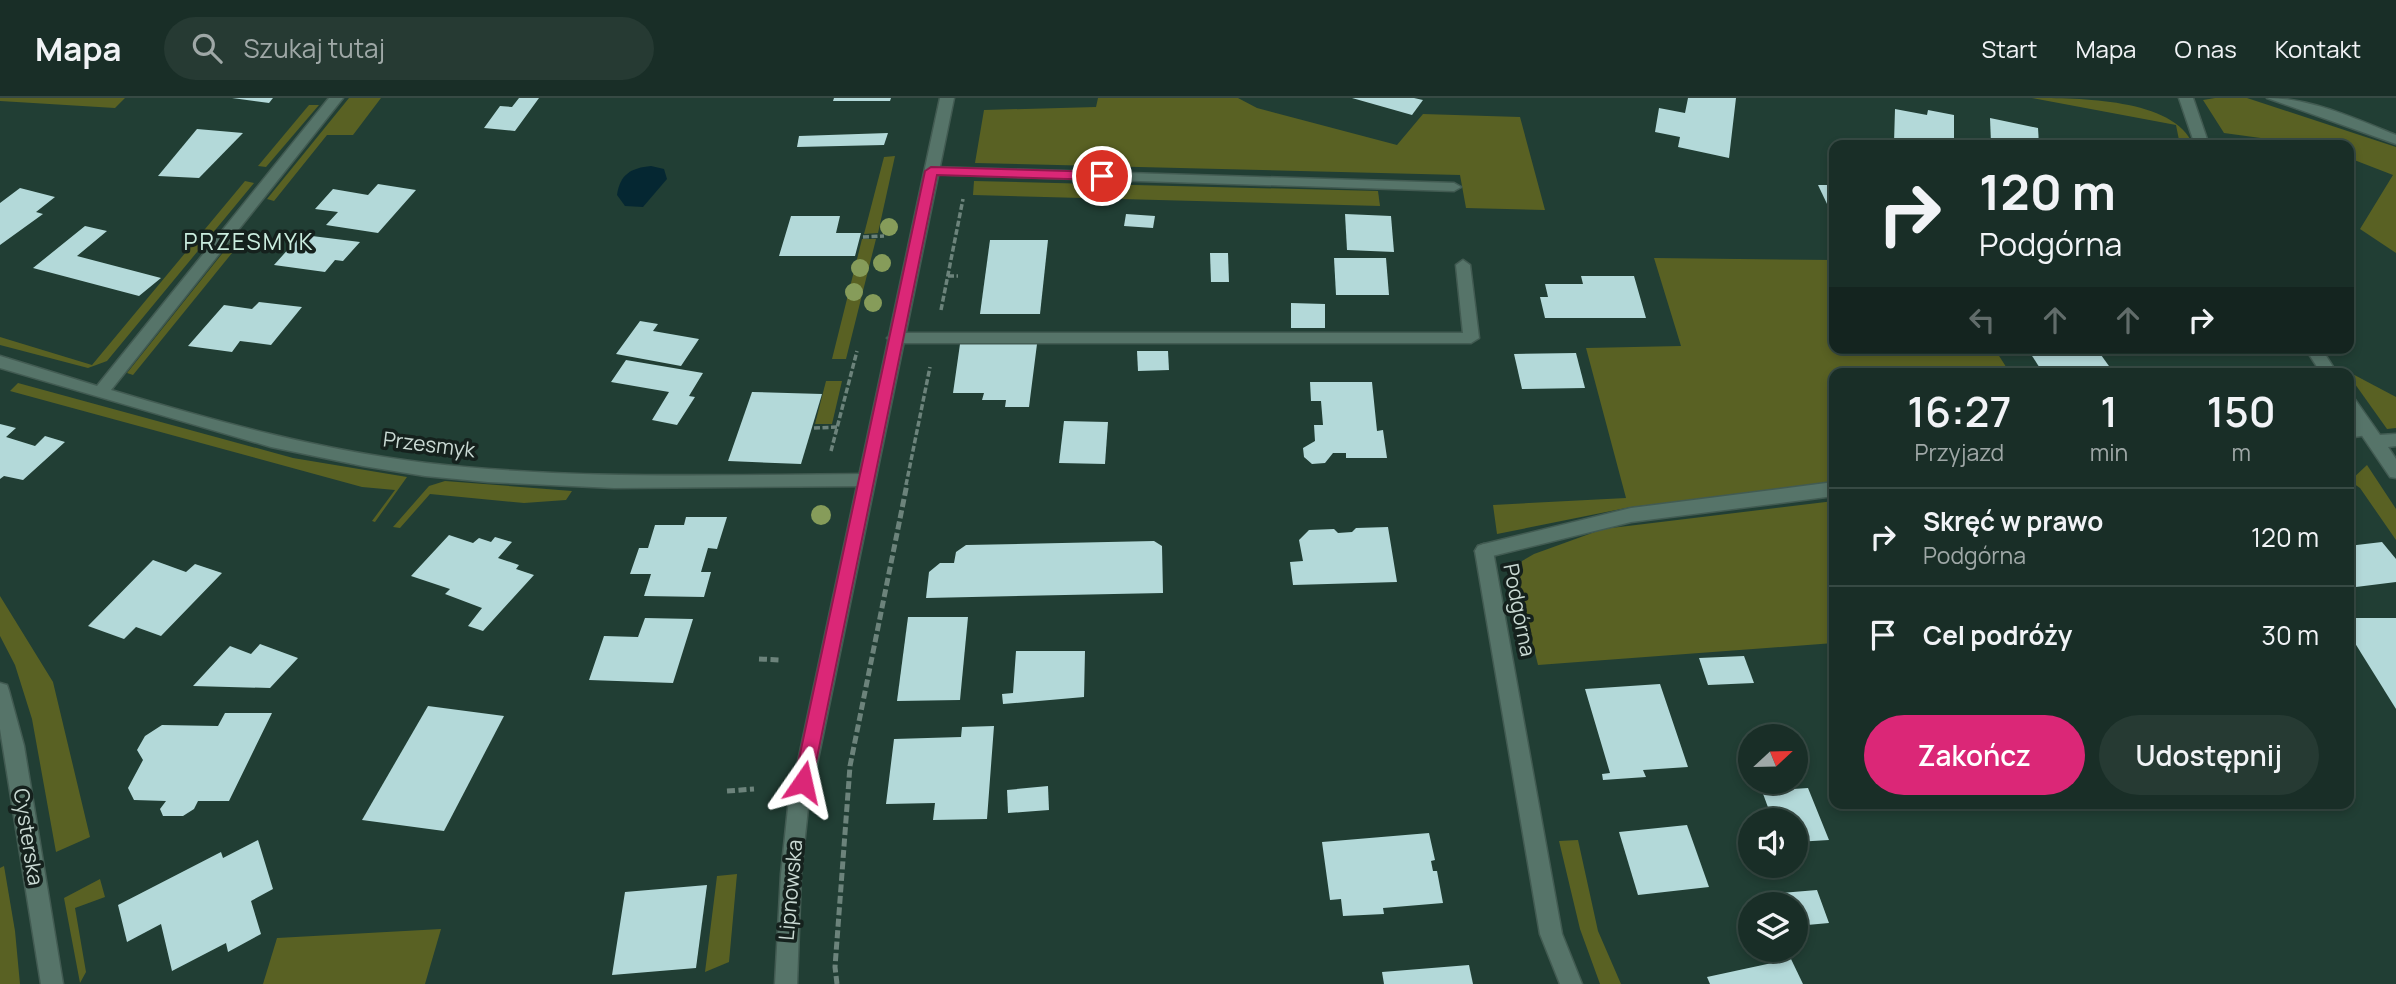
<!DOCTYPE html>
<html lang="pl">
<head>
<meta charset="utf-8">
<style>
  :root { --surface:#192e27; --page:#263a33; --text:#f1f3f6; --muted:#9fa8a7; --line:#374a44; --accent:#db2777 }
  body { margin:0; font-family:Manrope,sans-serif; background:var(--page); color:var(--text); height:100vh; display:flex; flex-direction:column; font-size:26px; white-space:nowrap }
  * { box-sizing:border-box; margin:0 }
  p { font-size:23px; color:var(--muted) }
  .icon { flex:none; width:38px; height:38px; fill:none; stroke:currentColor; stroke-width:2; stroke-linecap:round; stroke-linejoin:round }
  .map { position:relative; flex:1; overflow:hidden }
  .drawer { position:absolute; left:1829px; top:270px; width:525px; height:441px; display:flex; flex-direction:column; background:var(--surface); border-radius:14px; box-shadow:0 4px 10px #0003,0 0 0 2px var(--line) }
  .drawer>* { flex:none }
  .banner { position:absolute; left:1829px; top:42px; width:525px; height:214px; border-radius:14px; box-shadow:0 4px 10px #0003,0 0 0 2px var(--line); background:#192e27; color:var(--text); overflow:hidden }
  .needle { width:46px; rotate:68deg }
  .fabs { position:absolute; left:1738px; top:626px; display:grid; gap:14px }
  .fabs a { display:grid; place-items:center; width:70px; height:70px; border-radius:50%; background:var(--surface); box-shadow:0 4px 10px #0003,0 0 0 2px var(--line); font-size:35px }
  .pin { position:absolute; display:grid; place-items:center; width:60px; height:60px; color:#fff; margin:-30px; border:4px solid #fff; border-radius:50%; box-shadow:0 2px 7px #0007 }
  .me { position:absolute; width:77px; margin:-38px; rotate:11deg; stroke-linejoin:round; filter:drop-shadow(0 0 5px #0008) }
  .turn { display:flex; align-items:center; gap:24px; height:147px; padding:0 35px; font-size:32px }
  .turn .icon { width:91px; height:91px; stroke-width:2.5 }
  .turn b { display:block; font-size:49px; line-height:60px }
  .lanes { display:flex; align-items:center; height:66px; padding:0 35px; background:#0003; justify-content:center; gap:35px; direction:ltr }
  .lanes .off { opacity:.35 }
  .eta { display:flex; justify-content:space-evenly; align-items:center; height:119px; text-align:center }
  .eta b { font-size:42px; font-weight:600; line-height:49px }
  .button { display:flex; gap:14px; margin-top:auto; padding:14px 35px }
  .button a { flex:1; height:80px; border-radius:42px; background:var(--accent); color:#fff; font-size:28px; font-weight:600; line-height:80px; text-align:center }
  .button a+a { background:var(--page); color:var(--text) }
  ul { padding:0; list-style:none }
  li { display:flex; align-items:center; gap:21px; height:98px; padding:0 35px; border-top:2px solid var(--line) }
  li div { flex:1 }
  li b { display:block; font-size:26px }
  li em { font-style:normal }
  header { display:flex; align-items:center; gap:42px; box-sizing:border-box; height:98px; padding:0 35px; background:var(--surface); border-bottom:2px solid var(--line) }
  header strong { font-size:33px }
  nav { display:flex; gap:38px; margin-inline-start:auto; font-size:24px }
  .search { width:490px; height:63px; background:var(--page); display:flex; align-items:center; gap:18px; box-sizing:border-box; padding:0 24px; border-radius:38px; color:var(--muted); font-size:26px }
  .map>svg:first-child { display:block }
  .green { fill:#596123 }
  .water { fill:#052732 }
  .building { fill:#b3d9d9 }
  .lines { fill:none; stroke-linecap:round; stroke-linejoin:round }
  .service-casing { stroke:#425b52; stroke-width:3 }
  .minor-casing { stroke:#425b52; stroke-width:3 }
  .secondary-casing { stroke:#425b52; stroke-width:3 }
  .path-far1 { stroke:#6c837b; stroke-width:3.5; stroke-dasharray:6 2.5; stroke-linecap:butt }
  .path { stroke:#6c837b; stroke-width:5; stroke-dasharray:8 3.5; stroke-linecap:butt }
  .service { fill:#567469; fill-rule:evenodd }
  .minor { fill:#567469; fill-rule:evenodd }
  .secondary { fill:#567469; fill-rule:evenodd }
  .tree { fill:#869c5a }
  .route { fill:#db2777; stroke:#8e194d; stroke-width:2 }
  .labels { text-anchor:middle; stroke-width:7; stroke-linejoin:round; paint-order:stroke }
  .street-label { font-size:21px; fill:#cadad4; stroke:#15211d }
  .neighbourhood-label { font-size:23px; letter-spacing:2px; fill:#caecde; stroke:#15211d }
</style>
</head>
<body>
<header>
<strong>Mapa</strong>
<div class="search"><svg class="icon" aria-label="search" viewBox="0 0 24 24"><circle cx="10" cy="10" r="6"/><path d="M15 15l6 6"/></svg>Szukaj tutaj</div>
<nav><a>Start</a><a>Mapa</a><a>O nas</a><a>Kontakt</a></nav>
</header>
<div class="map">
<svg width="2396" height="886" viewBox="0 0 2396 886">
  <rect width="100%" height="100%" fill="#213e34"/>
  <!-- green -->
  <g class="green">
    <path d="M0 0H125L115 10 0 3Z"/>
    <path d="M349 0H381L353 37H327L274 103 267 101Z"/>
    <path d="M1098 0H1238L1257 10 1397 47 1423 16 1520 19 1545 112 1466 110 1460 77 975 65 984 12 1096 9Z"/>
    <path d="M2032 0C2077 0 2175 0 2193 47H2180L2176 27Z"/>
    <path d="M2215 0H2247L2396 49V155L2360 131 2393 77 2349 60 2348 47H2311L2224 35 2203 2Z"/>
    <path d="M309 7H319L266 69 258 68Z"/>
    <path d="M895 58 878 135 864 136 884 59Z"/>
    <path d="M245 83 254 85 107 263 88 270 0 247V239L92 267Z"/>
    <path d="M974 83 1378 93 1380 108 973 97Z"/>
    <path d="M237 137 245 139 133 277 127 275Z"/>
    <path d="M862 141H876L846 261H832Z"/>
    <path d="M1654 160 1834 162V250H1994L2010 275H1834V385L1631 409 1497 436 1493 407 1626 400 1586 250 1681 248Z"/>
    <path d="M2345 272 2396 299V330L2387 331Z"/>
    <path d="M826 283H842L832 326H815Z"/>
    <path d="M18 285 293 360 407 379 375 424 372 423 395 392 362 389 10 293Z"/>
    <path d="M2367 367 2396 411V442L2360 390 2350 383Z"/>
    <path d="M445 383 572 393 566 402 524 405 430 396 400 430 393 429 429 388Z"/>
    <path d="M1834 403V545L1538 567 1516 480 1522 463 1534 456 1603 431Z"/>
    <path d="M0 498 53 584 90 739 56 754 32 621 15 567 0 538Z"/>
    <path d="M1578 742 1598 833 1621 886H1600L1580 831 1559 743Z"/>
    <path d="M4 768 15 833 20 886H0V770Z"/>
    <path d="M737 776 729 864 705 874 717 778Z"/>
    <path d="M100 781 105 799 75 810 86 874 80 885 64 800Z"/>
    <path d="M441 831 425 886H263L277 840Z"/>
  </g>
  <!-- water -->
  <path class="water" d="M651 68 664 71 667 81 643 109 625 108 617 97C620 76 631 70 651 68Z"/>
  <!-- building -->
  <g class="building">
    <path d="M232 0H273L269 5Z"/>
    <path d="M519 0H539L515 33 484 30 500 8 512 9Z"/>
    <path d="M834 0H891L890 3H833Z"/>
    <path d="M1352 0H1414L1423 2 1412 17Z"/>
    <path d="M1688 0H1736L1729 60 1678 49 1680 39 1655 34 1659 10 1685 15Z"/>
    <path d="M1895 11 1927 17 1928 12 1954 17V47L1894 45Z"/>
    <path d="M1990 20 2038 30 2039 47 1991 45Z"/>
    <path d="M197 31 243 35 199 80 158 78Z"/>
    <path d="M888 35 884 47 797 49 799 38Z"/>
    <path d="M378 86 416 92 378 135 326 127 338 114 315 111 333 91 368 97Z"/>
    <path d="M1818 87H1834V108H1828Z"/>
    <path d="M20 90 55 99 36 114 43 116 0 147V105Z"/>
    <path d="M1126 116 1155 118 1153 130 1124 128Z"/>
    <path d="M1345 116 1391 118 1394 154 1347 152Z"/>
    <path d="M791 118H840L836 135H861L855 158H779Z"/>
    <path d="M85 128 107 133 77 158 161 180 139 198 33 170Z"/>
    <path d="M296 136 360 144 343 163 335 162 325 174 274 167 292 147 286 146Z"/>
    <path d="M990 142H1048L1040 216H980Z"/>
    <path d="M1210 155H1228L1229 184H1211Z"/>
    <path d="M1334 160H1386L1389 197H1336Z"/>
    <path d="M1581 178H1634L1646 220H1545L1540 199H1548L1545 186H1583Z"/>
    <path d="M259 204 302 209 271 247 240 243 232 254 188 248 224 207 252 211Z"/>
    <path d="M1291 205 1325 206V230H1291Z"/>
    <path d="M640 223 658 226 653 233 699 241 681 268 616 256Z"/>
    <path d="M960 246H1037L1029 309H1005L1006 302H982L984 295H953Z"/>
    <path d="M2027 250H2096L2114 275H2043Z"/>
    <path d="M1137 253H1168L1169 272 1138 273Z"/>
    <path d="M1576 255 1585 290 1522 291 1514 256Z"/>
    <path d="M626 262 703 275 689 298 695 299 677 327 652 322 669 294 611 284Z"/>
    <path d="M1310 284H1372L1377 333 1383 332 1387 360H1346V355H1333L1325 365 1312 366 1304 359 1303 350 1315 343 1314 327H1323L1321 303H1311Z"/>
    <path d="M752 294 822 296 801 366 728 363Z"/>
    <path d="M1064 323 1108 324 1105 366 1059 365Z"/>
    <path d="M0 326 16 330 6 339 35 348 45 338 65 344 23 382 4 378 0 381Z"/>
    <path d="M686 419H727L717 451 708 450 701 474H711L704 499 644 498 651 476H630L639 450H648L655 427H684Z"/>
    <path d="M1388 429 1397 484 1293 487 1290 464 1303 463 1299 442 1309 432 1334 431 1338 435 1352 434 1356 430Z"/>
    <path d="M449 437 473 445 479 440 491 444 495 439 512 444 498 460 519 467 516 471 534 477 483 533 468 528 482 510 445 496 450 491 411 478Z"/>
    <path d="M1154 443 1162 448 1163 495 926 500 929 474 940 465H954L956 454 966 447Z"/>
    <path d="M2382 444 2396 461V484L2348 490V448Z"/>
    <path d="M153 462 186 474 195 466 222 475 161 538 136 529 124 541 88 528Z"/>
    <path d="M908 519H968L960 602 897 603Z"/>
    <path d="M645 520 693 521 673 585 589 582 604 538 638 539Z"/>
    <path d="M2348 520H2396V611L2348 534Z"/>
    <path d="M260 546 298 560 270 590 193 588 230 548 251 556Z"/>
    <path d="M1016 553H1085L1084 599 1003 606 1002 596 1013 595Z"/>
    <path d="M1744 558 1754 585 1708 587 1699 560Z"/>
    <path d="M1660 586 1688 669 1643 672 1646 679 1603 682 1602 676 1610 675 1585 591Z"/>
    <path d="M428 608 504 618 444 733 362 722Z"/>
    <path d="M225 615H272L229 703H198L194 711 183 718H163L160 711 166 703 134 702 128 690 143 662 137 652 145 638 162 627 218 628Z"/>
    <path d="M994 628 987 721 933 722 935 705 886 706 894 641 961 639 962 629Z"/>
    <path d="M1048 688 1049 712 1008 715 1007 692Z"/>
    <path d="M1808 690 1829 742 1796 744V723H1773L1762 693Z"/>
    <path d="M1687 727 1709 789 1638 797 1619 734Z"/>
    <path d="M1429 735 1435 762 1431 763 1433 773H1437L1443 805 1383 810 1384 816 1343 818 1341 801 1330 802 1322 744Z"/>
    <path d="M258 742 273 791 251 803 261 836 228 854 226 845 172 873 161 826 127 844 118 807 221 754 223 760Z"/>
    <path d="M707 787 696 870 612 877 625 794Z"/>
    <path d="M1817 792 1829 825 1796 828V807H1761L1757 797Z"/>
    <path d="M1791 861 1803 886H1710L1707 879Z"/>
    <path d="M1469 867 1473 886H1384L1382 874Z"/>
  </g>
  <g class="lines">
    <!-- service casing -->
    <g class="service-casing">
      <g id="service">
        <path d="M2267 0C2311 0 2356 21 2396 37V46Z"/>
        <path d="M931 69 1454 85 1461 89 1454 93 926 76V70Z"/>
        <path d="M1463 162 1470 167 1479 240 1471 245H895L887 240 895 235H1463L1456 167Z"/>
        <path d="M2367 326 2375 332 2373 336 2348 340V328Z"/>
        <path d="M1834 384V398L1631 424 1484 460 1478 458 1475 453 1478 448 1484 446 1631 410Z"/>
      </g>
    </g>
    <!-- minor casing -->
    <g class="minor-casing">
      <g id="minor">
        <path d="M329 0H343L111 292C214 323 319 352 426 365 571 382 719 377 865 376L871 378 873 383 871 388 614 390 488 384 425 378 363 368 271 349 0 270V258L97 288Z"/>
        <path d="M2179 0H2193L2209 47H2195Z"/>
        <path d="M2305 250H2321L2337 275H2321Z"/>
        <path d="M2348 298 2354 300 2380 337 2396 336V348L2388 349 2396 361V380L2390 379 2348 317Z"/>
        <path d="M1484 446 1490 448 1493 453 1562 836 1582 886H1560L1540 836 1475 453 1478 448Z"/>
        <path d="M0 585 7 587 9 593 24 648 63 886H41L0 631Z"/>
      </g>
    </g>
    <!-- secondary casing -->
    <g class="secondary-casing">
      <path id="secondary" d="M940 0H954L808 710 801 776 797 886H775L781 776 788 710Z"/>
    </g>
    <!-- path-far1 -->
    <g class="path-far1">
      <path d="M863 139 884 138"/>
      <path d="M948 178H958"/>
      <path d="M941 212 963 101"/>
      <path d="M814 330 838 329"/>
      <path d="M831 353 857 253"/>
      <path d="M906 387 930 269"/>
    </g>
    <!-- path -->
    <g class="path">
      <path d="M759 561 781 562"/>
      <path d="M727 693 754 691"/>
      <path d="M837 886 835 869 850 668 907 386"/>
    </g>
    <!-- service -->
    <use href="#service" class="service"/>
    <!-- minor -->
    <use href="#minor" class="minor"/>
    <!-- secondary -->
    <use href="#secondary" class="secondary"/>
  </g>
  <!-- trees -->
  <g class="tree">
    <circle cx="889" cy="129" r="9"/>
    <circle cx="882" cy="165" r="9"/>
    <circle cx="860" cy="170" r="9"/>
    <circle cx="854" cy="194" r="9"/>
    <circle cx="873" cy="205" r="9"/>
    <circle cx="821" cy="417" r="10"/>
  </g>
  <!-- route -->
  <path class="route" d="M931 69 1102 74 1109 78 1102 82 937 77 812 684 810 690 803 693 797 690 794 684 925 73Z"/>
  <g class="labels">
    <!-- street labels -->
    <g class="street-label">
      <text transform="translate(429 347) rotate(7)" y="7">Przesmyk</text>
      <text transform="translate(1519 512) rotate(79)" y="7">Podgórna</text>
      <text transform="translate(28 739) rotate(81)" y="7">Cysterska</text>
      <text transform="translate(791 792) rotate(-85)" y="7">Lipnowska</text>
    </g>
    <!-- neighbourhood labels -->
    <g class="neighbourhood-label">
      <text x="249" y="152">PRZESMYK</text>
    </g>
  </g>
</svg>
<div class="fabs">
<a><svg class="needle" viewBox="-14 -14 28 28"><path d="M0-13l5 13h-10z" fill="#e53935"/><path d="M0 13l5-13h-10z" fill="#9fa8a7"/></svg></a>
<a><svg class="icon" aria-label="sound" viewBox="0 0 24 24"><path d="M4 9h4l5-4v14l-5-4H4zM17 9q2 3 0 6"/></svg></a>
<a><svg class="icon" aria-label="layers" viewBox="0 0 24 24"><path d="M12 4l9 5-9 5-9-5zM3 14l9 5 9-5"/></svg></a>
</div>
<div class="pin" style="left:1102px;top:78px;background:#d93025"><svg class="icon" aria-label="arrive" viewBox="0 0 24 24"><path d="M6 21V4h12l-3 4 3 4H6"/></svg></div>
<svg class="me" style="left:803px;top:684px" viewBox="-20 -20 40 40"><path d="M0-17L14 15 0 8-14 15z" fill="#db2777" stroke="#fff" stroke-width="4"/></svg>
<div class="banner">
<div class="turn"><svg class="icon" aria-label="right" viewBox="0 0 24 24"><path d="M7 20v-9h11M14 6l5 5-5 5"/></svg><div><b>120 m</b>Podgórna</div></div>
<div class="lanes"><svg class="icon off" aria-label="left" viewBox="0 0 24 24"><path d="M17 20v-9H6M10 6l-5 5 5 5"/></svg><svg class="icon off" aria-label="ahead" viewBox="0 0 24 24"><path d="M12 20V5M6 11l6-6 6 6"/></svg><svg class="icon off" aria-label="ahead" viewBox="0 0 24 24"><path d="M12 20V5M6 11l6-6 6 6"/></svg><svg class="icon" aria-label="right" viewBox="0 0 24 24"><path d="M7 20v-9h11M14 6l5 5-5 5"/></svg></div>
</div>
<section class="drawer">
<div class="eta">
<div><b>16:27</b><p>Przyjazd</p></div>
<div><b>1</b><p>min</p></div>
<div><b>150</b><p>m</p></div>
</div>
<ul>
<li><svg class="icon" aria-label="right" viewBox="0 0 24 24"><path d="M7 20v-9h11M14 6l5 5-5 5"/></svg><div><b>Skręć w prawo</b><p>Podgórna</p></div><em>120 m</em></li>
<li><svg class="icon" aria-label="arrive" viewBox="0 0 24 24"><path d="M6 21V4h12l-3 4 3 4H6"/></svg><div><b>Cel podróży</b></div><em>30 m</em></li>
</ul>
<div class="button"><a>Zakończ</a><a>Udostępnij</a></div>
</section>
</div>
</body>
</html>
